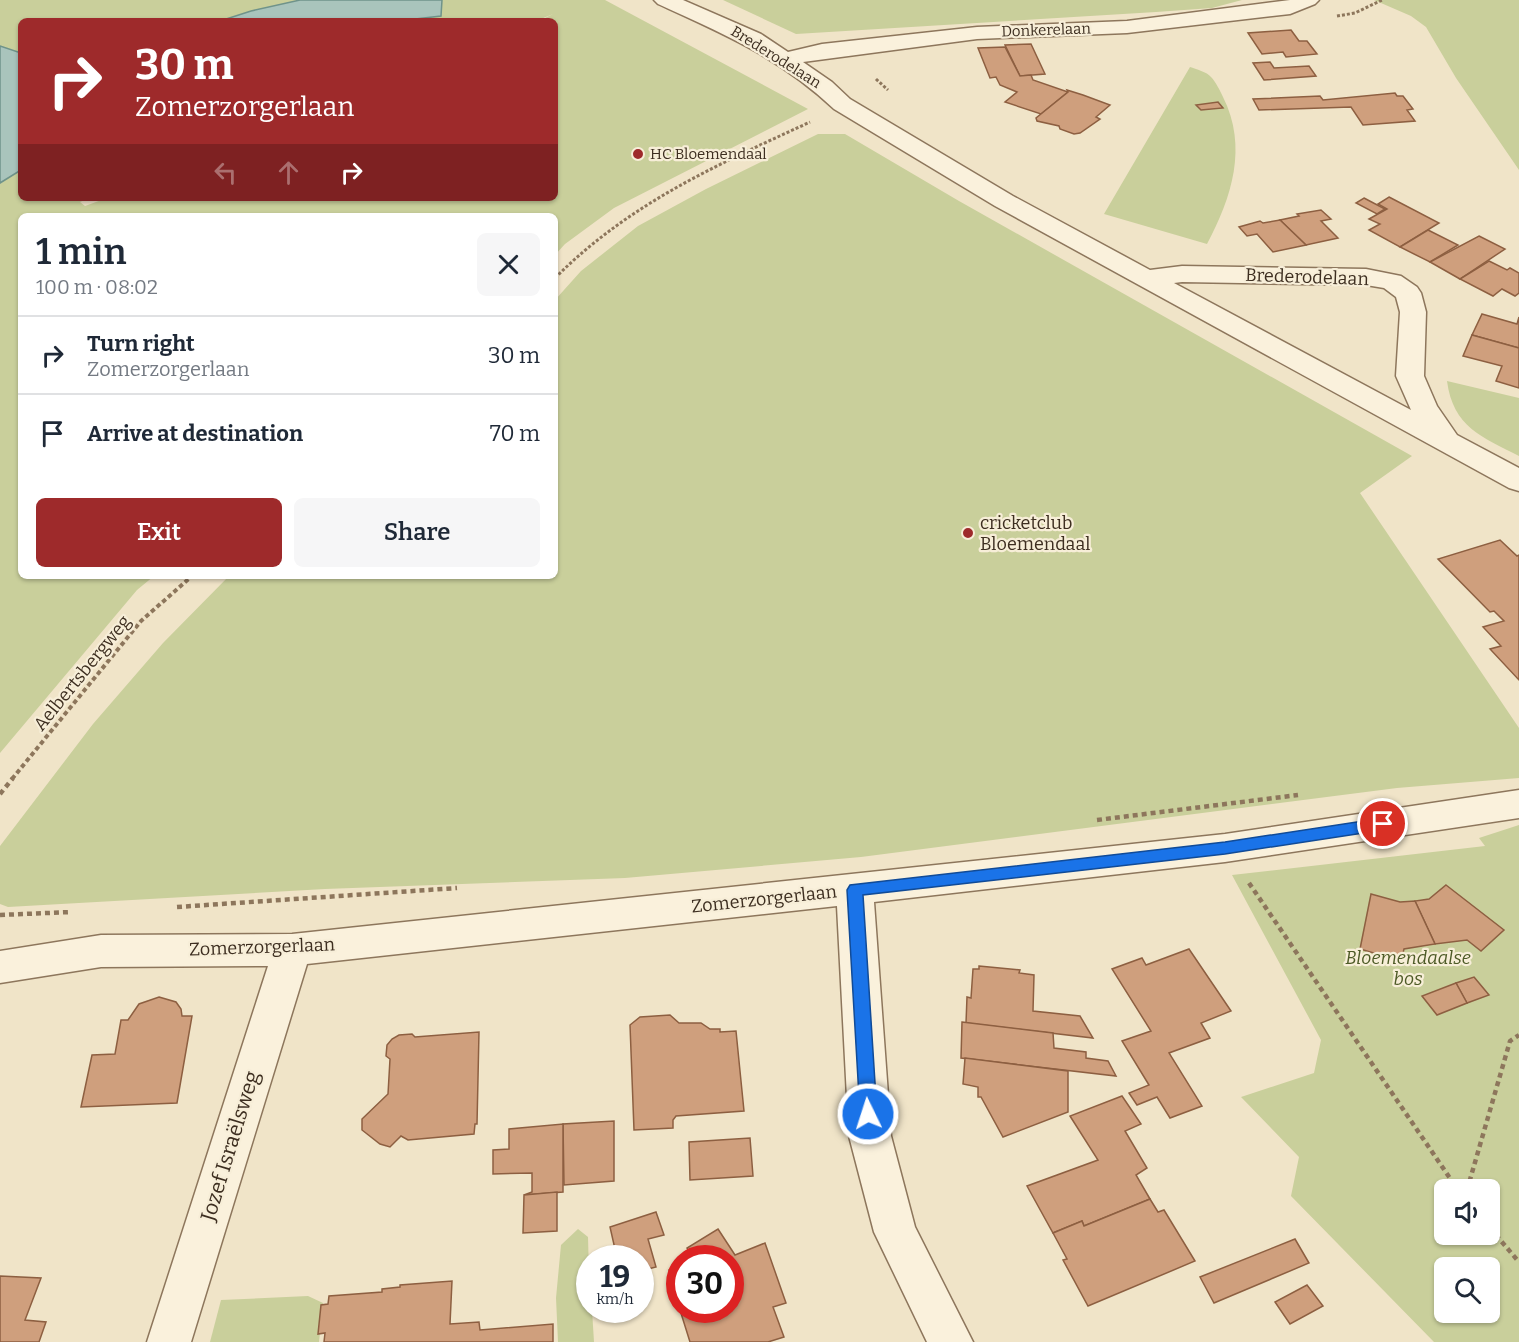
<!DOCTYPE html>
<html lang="en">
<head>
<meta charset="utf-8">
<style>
  :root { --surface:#fff; --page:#f6f6f7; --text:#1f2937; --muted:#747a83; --line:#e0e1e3; --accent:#9e2a2b }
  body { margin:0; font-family:Bitter,serif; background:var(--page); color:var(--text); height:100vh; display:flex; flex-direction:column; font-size:22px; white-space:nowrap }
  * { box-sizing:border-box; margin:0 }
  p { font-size:20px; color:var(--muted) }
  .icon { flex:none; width:33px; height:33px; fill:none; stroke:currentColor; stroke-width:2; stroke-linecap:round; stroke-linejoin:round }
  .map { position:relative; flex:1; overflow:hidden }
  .drawer { position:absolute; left:18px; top:213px; width:540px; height:366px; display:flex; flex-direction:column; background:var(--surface); border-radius:9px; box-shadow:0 2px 4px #0004 }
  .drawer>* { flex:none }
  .hud { position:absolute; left:18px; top:18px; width:540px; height:183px; border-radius:9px; box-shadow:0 2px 4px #0004; background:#9e2a2b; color:#fff; overflow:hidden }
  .buttons { position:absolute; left:1434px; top:1179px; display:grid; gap:12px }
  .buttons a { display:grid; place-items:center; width:66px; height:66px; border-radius:9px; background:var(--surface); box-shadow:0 2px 4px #0004; font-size:30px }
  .speed { position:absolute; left:576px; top:1245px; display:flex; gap:12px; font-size:30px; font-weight:700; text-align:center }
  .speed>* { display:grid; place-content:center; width:78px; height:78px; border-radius:50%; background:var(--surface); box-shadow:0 2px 4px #0004; line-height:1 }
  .speed small { font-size:15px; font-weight:400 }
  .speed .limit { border:9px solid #d22; background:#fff; color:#111 }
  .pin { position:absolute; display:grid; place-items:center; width:51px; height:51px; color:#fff; margin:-26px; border:3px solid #fff; border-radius:50%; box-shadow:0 2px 6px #0007 }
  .me { position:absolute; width:66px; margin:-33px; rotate:356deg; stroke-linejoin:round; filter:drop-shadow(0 0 4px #0008) }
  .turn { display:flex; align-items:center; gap:21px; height:126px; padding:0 18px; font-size:27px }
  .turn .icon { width:78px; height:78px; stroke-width:2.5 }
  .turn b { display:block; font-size:42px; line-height:51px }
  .lanes { display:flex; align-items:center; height:57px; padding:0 18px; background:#0003; justify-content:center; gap:30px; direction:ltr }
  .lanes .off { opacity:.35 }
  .round { display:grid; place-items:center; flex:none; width:63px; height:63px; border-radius:9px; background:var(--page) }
  .headline { display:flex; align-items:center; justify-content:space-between; height:102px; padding:0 18px }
  h1 { font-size:36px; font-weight:600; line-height:45px }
  .button { display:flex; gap:12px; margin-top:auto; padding:12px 18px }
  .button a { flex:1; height:69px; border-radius:9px; background:var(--accent); color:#fff; font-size:24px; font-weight:600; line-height:69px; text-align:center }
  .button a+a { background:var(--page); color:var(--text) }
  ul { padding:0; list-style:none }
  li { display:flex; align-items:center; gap:18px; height:78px; padding:0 18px; border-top:2px solid var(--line) }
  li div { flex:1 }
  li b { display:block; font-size:22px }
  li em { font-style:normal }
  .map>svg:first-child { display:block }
  .green { fill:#c9cf9b; fill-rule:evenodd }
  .water { fill:#a9c4bc; stroke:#6f938a; stroke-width:1.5 }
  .building { fill:#cf9f7d; stroke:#8d5f41; stroke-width:1.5 }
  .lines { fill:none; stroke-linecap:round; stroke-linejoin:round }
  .minor-casing { stroke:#8d765c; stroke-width:3 }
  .path-far2 { stroke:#8d765c; stroke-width:3; stroke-dasharray:3 2; stroke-linecap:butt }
  .path-far1 { stroke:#8d765c; stroke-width:4; stroke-dasharray:4.5 3; stroke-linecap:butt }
  .path { stroke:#8d765c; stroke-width:4.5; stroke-dasharray:5 4; stroke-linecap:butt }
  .minor { fill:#faf1dc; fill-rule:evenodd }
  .route { fill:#1a73e8; stroke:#114b97; stroke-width:1.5 }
  .poi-dot { fill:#9e2a2b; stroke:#f7eed8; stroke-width:2 }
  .labels { text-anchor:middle; stroke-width:4.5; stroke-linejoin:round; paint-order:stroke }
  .far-street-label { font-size:15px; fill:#3d2e20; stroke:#f7eed8 }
  .far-poi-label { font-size:15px; fill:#3d2e20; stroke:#f7eed8; text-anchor:start }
  .street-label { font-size:18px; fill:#3d2e20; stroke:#f7eed8 }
  .poi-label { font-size:18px; fill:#3d2e20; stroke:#f7eed8; text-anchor:start }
  .park-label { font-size:18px; font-style:italic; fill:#4d5a26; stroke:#f7eed8 }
  .near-street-label { font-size:21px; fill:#3d2e20; stroke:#f7eed8 }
</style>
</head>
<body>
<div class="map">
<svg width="1519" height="1342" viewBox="0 0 1519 1342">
  <rect width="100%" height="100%" fill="#f0e4c8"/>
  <!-- green -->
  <g class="green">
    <path d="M0 0H300L251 11 220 21H21V53L0 46Z"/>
    <path d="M442 0H605L808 109 614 208 565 244 555 255V216H21V576H154L137 590 0 753V183L21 170V198H89L80 202 85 206 107 198H555V21H539L553 14 536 21H398L441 16Z"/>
    <path d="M723 0H1242L1212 8 1156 12 796 34Z"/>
    <path d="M1374 0H1519V170L1456 78 1426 27 1411 16Z"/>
    <path d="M1190 67C1196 69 1207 72 1211 77 1216 82 1220 91 1223 97 1248 147 1232 197 1207 244L1104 214Z"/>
    <path d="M818 134H845L959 201 1412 456 1360 493 1519 728V778L1397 788 861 857 625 878 325 889 8 907 0 904V846L93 724 163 643 229 576H555V300L581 271 638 226 706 189Z"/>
    <path d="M1447 381 1519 398V456C1482 437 1453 427 1447 381Z"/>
    <path d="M1519 825V1342H1434L1291 1196 1299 1157 1241 1097 1314 1073 1321 1040 1232 875 1485 846 1479 838ZM1444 1190H1490V1234H1444ZM1444 1268H1490V1312H1444Z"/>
    <path d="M578 1229 588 1237 590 1310H592L594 1342H558L556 1298 561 1245Z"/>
    <path d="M308 1296 323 1303 319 1342H210L221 1300Z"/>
  </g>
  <!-- water -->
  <g class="water">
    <path d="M300 0H442L441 16 398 21H220L251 11Z"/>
    <path d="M0 46 21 53V170L0 183Z"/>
  </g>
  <!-- building -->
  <g class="building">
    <path d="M1291 30 1299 41H1307L1317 54 1286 57 1283 52 1262 54 1248 33Z"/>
    <path d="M1031 44 1045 74 1020 76 1005 45Z"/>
    <path d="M1005 47 1020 76 1031 75 1033 80 1068 92 1041 114 1005 102 1017 92 1000 85 996 77 990 78 978 48Z"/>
    <path d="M1270 62 1274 68 1309 66 1316 76 1264 80 1253 63Z"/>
    <path d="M1067 90 1083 95 1110 105 1096 117 1100 119 1080 133 1074 134 1060 129 1059 126 1037 121 1036 118 1068 92Z"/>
    <path d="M1395 93 1397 96H1403L1413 109 1407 110 1415 121 1363 125 1351 107 1259 110 1253 99 1320 96 1323 100Z"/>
    <path d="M1218 102 1223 108 1201 110 1196 105Z"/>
    <path d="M1389 197 1439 223 1400 247 1369 230 1380 224 1369 219 1387 209 1378 204Z"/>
    <path d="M1364 198 1385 209 1377 214 1356 203Z"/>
    <path d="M1321 210 1331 219 1321 221 1338 238 1306 245 1280 220 1299 216 1297 214Z"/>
    <path d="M1280 220 1306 245 1273 252 1257 234 1247 236 1239 227 1260 221 1263 223Z"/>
    <path d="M1428 230 1458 245 1430 262 1400 247Z"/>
    <path d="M1479 236 1505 249 1460 279 1430 262Z"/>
    <path d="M1489 261 1507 270 1510 268 1519 273V293L1515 296 1502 289 1493 296 1460 279Z"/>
    <path d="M1482 314 1517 324 1519 317V348L1472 335Z"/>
    <path d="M1472 335 1519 348V388L1496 381 1502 366 1463 356Z"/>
    <path d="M1500 540 1517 556 1519 555V680L1490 649 1501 646 1483 627 1504 621 1494 611 1490 612 1438 559Z"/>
    <path d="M1446 885 1504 930 1481 951 1467 940 1435 944 1415 901 1429 899Z"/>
    <path d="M1371 894 1400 902 1415 901 1435 944 1404 949 1401 961 1360 949Z"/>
    <path d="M1189 949 1231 1011 1201 1023 1210 1038 1169 1053 1202 1106 1170 1118 1157 1097 1137 1105 1129 1093 1149 1085 1122 1041 1151 1031 1112 969 1142 958 1146 965Z"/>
    <path d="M979 966 1020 970 1019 973 1034 975 1033 1011 1080 1016 1093 1038 966 1023 967 997 971 998 973 969H979Z"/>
    <path d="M1474 977 1489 995 1467 1003 1456 983Z"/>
    <path d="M1456 983 1467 1003 1437 1015 1422 996Z"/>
    <path d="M159 997 176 1002 181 1009 182 1016H192L177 1103 81 1107 92 1055 115 1054 121 1020H128L139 1004Z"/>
    <path d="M670 1015 679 1023H701L710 1029H720V1032L736 1031 744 1111 676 1116 673 1120V1128L634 1130 630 1025 640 1017Z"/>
    <path d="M962 1022 1053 1033 1054 1048 1086 1052V1058L1108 1061 1116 1076 961 1058Z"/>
    <path d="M479 1032 477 1124H475L474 1134 408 1140 401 1136 390 1147 380 1144 362 1130V1119L388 1094 390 1059 386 1056 387 1045 392 1039 399 1035 412 1034 415 1037Z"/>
    <path d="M965 1058 1068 1071V1112L1003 1137 981 1097H978V1087L963 1084Z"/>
    <path d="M1122 1096 1141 1124 1125 1131 1147 1168 1136 1175 1150 1199 1084 1226 1082 1221 1053 1233 1027 1186 1098 1160 1070 1116Z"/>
    <path d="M614 1121V1181L564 1185 563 1124Z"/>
    <path d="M563 1124V1192L524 1195 532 1192V1173L493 1174V1150L509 1149V1129Z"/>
    <path d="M750 1138 753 1176 690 1180 689 1142Z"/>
    <path d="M557 1192V1231L523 1233 524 1195Z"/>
    <path d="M1150 1199 1158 1212 1164 1210 1195 1261 1088 1306 1063 1260 1067 1259 1053 1233 1082 1221 1084 1226Z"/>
    <path d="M656 1212 664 1235 648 1239 656 1267 640 1271V1258H617L610 1227Z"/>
    <path d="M718 1229 735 1255 765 1243 786 1303 773 1307 784 1337 768 1342H690L680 1310H730V1258H692L687 1248Z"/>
    <path d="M1295 1239 1309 1263 1214 1303 1200 1277Z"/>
    <path d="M680 1267V1307L669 1270Z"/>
    <path d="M0 1276 41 1278 25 1320 46 1322 39 1342H0Z"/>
    <path d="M452 1281 450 1324 479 1322 480 1330 553 1324V1342H324L325 1333 318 1334 321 1305 328 1304 329 1296 382 1292V1289L400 1287V1285Z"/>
    <path d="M1307 1285 1323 1306 1290 1324 1275 1302Z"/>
  </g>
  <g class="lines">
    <!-- minor casing -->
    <g class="minor-casing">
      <g id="minor">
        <path d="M654 0H683L761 34 788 52 822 44 977 27 1127 21 1290 0H1319L1315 4 1290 14 1127 33 977 39 803 62 832 82 850 99 1013 196 1150 270 1182 266 1366 269 1401 276 1417 287 1421 293 1426 312 1424 376 1437 406 1457 435 1519 468V491L1509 488 995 206 834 109C780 58 724 34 658 4ZM1182 282 1366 285 1384 288 1396 297 1400 312 1396 376 1411 410 1174 283Z"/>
        <path d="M1519 790V818L1225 862 874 902 891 1136 915 1227 973 1342H927L874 1232 849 1136 837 906 307 964 191 1342H147L268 966 101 967 0 983V951L101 935 292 934 1225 834Z"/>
      </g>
    </g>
    <!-- path-far2 -->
    <g class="path-far2">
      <path d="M1337 16 1355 13 1382 0"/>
      <path d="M876 79 888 90"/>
      <path d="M555 278C630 203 715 166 810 122"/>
    </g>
    <!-- path-far1 -->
    <path class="path-far1" d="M12 779 141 621 192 576"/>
    <!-- path -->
    <g class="path">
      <path d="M0 794 13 778"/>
      <path d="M1097 820 1298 795"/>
      <path d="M1249 883 1458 1190"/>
      <path d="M177 907 457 888"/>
      <path d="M0 915 71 912"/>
      <path d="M1467 1190 1510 1041 1519 1035"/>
      <path d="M1490 1228 1519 1262"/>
    </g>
    <!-- minor -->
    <use href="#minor" class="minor"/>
  </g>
  <!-- route -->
  <path class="route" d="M1383 818 1389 820 1391 824 1389 828 1383 830 1225 854 863 895 877 1114 874 1119 868 1122 863 1119 860 1114 847 890 850 885 1225 842Z"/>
  <!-- markers -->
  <g class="poi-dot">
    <circle cx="638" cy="154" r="6"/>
    <circle cx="968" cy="533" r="6"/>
  </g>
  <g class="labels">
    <!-- far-street labels -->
    <g class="far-street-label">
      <text transform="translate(1046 30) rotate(-2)" y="5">Donkerelaan</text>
      <text transform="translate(776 57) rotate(32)" y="5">Brederodelaan</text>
    </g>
    <!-- far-poi labels -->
    <g class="far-poi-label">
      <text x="650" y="159">HC Bloemendaal</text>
    </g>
    <!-- street labels -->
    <g class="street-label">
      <text transform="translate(1307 277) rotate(2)" y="6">Brederodelaan</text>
      <text transform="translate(82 673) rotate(-51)" y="6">Aelbertsbergweg</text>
      <text transform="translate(764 899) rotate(-6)" y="6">Zomerzorgerlaan</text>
      <text transform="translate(262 947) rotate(-2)" y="6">Zomerzorgerlaan</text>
    </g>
    <!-- poi labels -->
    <g class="poi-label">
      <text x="980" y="529">cricketclub<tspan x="980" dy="21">Bloemendaal</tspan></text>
    </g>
    <!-- park labels -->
    <g class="park-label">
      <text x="1408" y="964">Bloemendaalse<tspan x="1408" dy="21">bos</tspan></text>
    </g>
    <!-- near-street labels -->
    <g class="near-street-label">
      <text transform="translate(230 1146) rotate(-73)" y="7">Jozef Israëlsweg</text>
    </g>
  </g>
</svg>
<div class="buttons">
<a><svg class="icon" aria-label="sound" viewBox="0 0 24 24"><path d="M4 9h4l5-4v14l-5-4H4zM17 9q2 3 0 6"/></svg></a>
<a><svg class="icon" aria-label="search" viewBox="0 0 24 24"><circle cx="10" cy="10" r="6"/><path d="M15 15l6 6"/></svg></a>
</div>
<div class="speed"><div>19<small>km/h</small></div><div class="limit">30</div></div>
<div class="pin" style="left:1383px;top:824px;background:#d93025"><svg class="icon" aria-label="arrive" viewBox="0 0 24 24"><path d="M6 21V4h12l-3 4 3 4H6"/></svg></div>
<svg class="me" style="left:868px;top:1114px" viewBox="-20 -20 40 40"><circle r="17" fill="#1a73e8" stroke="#fff" stroke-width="3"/><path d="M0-11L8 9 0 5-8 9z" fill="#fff"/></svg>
<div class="hud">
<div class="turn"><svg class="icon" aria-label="right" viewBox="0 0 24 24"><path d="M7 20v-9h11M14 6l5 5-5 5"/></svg><div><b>30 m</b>Zomerzorgerlaan</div></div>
<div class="lanes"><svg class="icon off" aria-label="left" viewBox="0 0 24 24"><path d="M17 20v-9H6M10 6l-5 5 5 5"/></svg><svg class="icon off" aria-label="ahead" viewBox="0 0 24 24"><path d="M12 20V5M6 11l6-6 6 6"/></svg><svg class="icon" aria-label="right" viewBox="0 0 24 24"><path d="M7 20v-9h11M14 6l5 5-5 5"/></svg></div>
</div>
<section class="drawer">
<div class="headline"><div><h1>1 min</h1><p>100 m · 08:02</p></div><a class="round"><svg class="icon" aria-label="close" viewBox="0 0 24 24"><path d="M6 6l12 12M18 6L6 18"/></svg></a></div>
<ul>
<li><svg class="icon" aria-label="right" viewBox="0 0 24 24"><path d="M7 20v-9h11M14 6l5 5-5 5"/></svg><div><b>Turn right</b><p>Zomerzorgerlaan</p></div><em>30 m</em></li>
<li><svg class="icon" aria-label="arrive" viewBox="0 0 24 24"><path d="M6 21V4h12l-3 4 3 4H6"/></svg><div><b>Arrive at destination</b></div><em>70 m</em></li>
</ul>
<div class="button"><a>Exit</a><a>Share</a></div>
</section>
</div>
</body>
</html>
